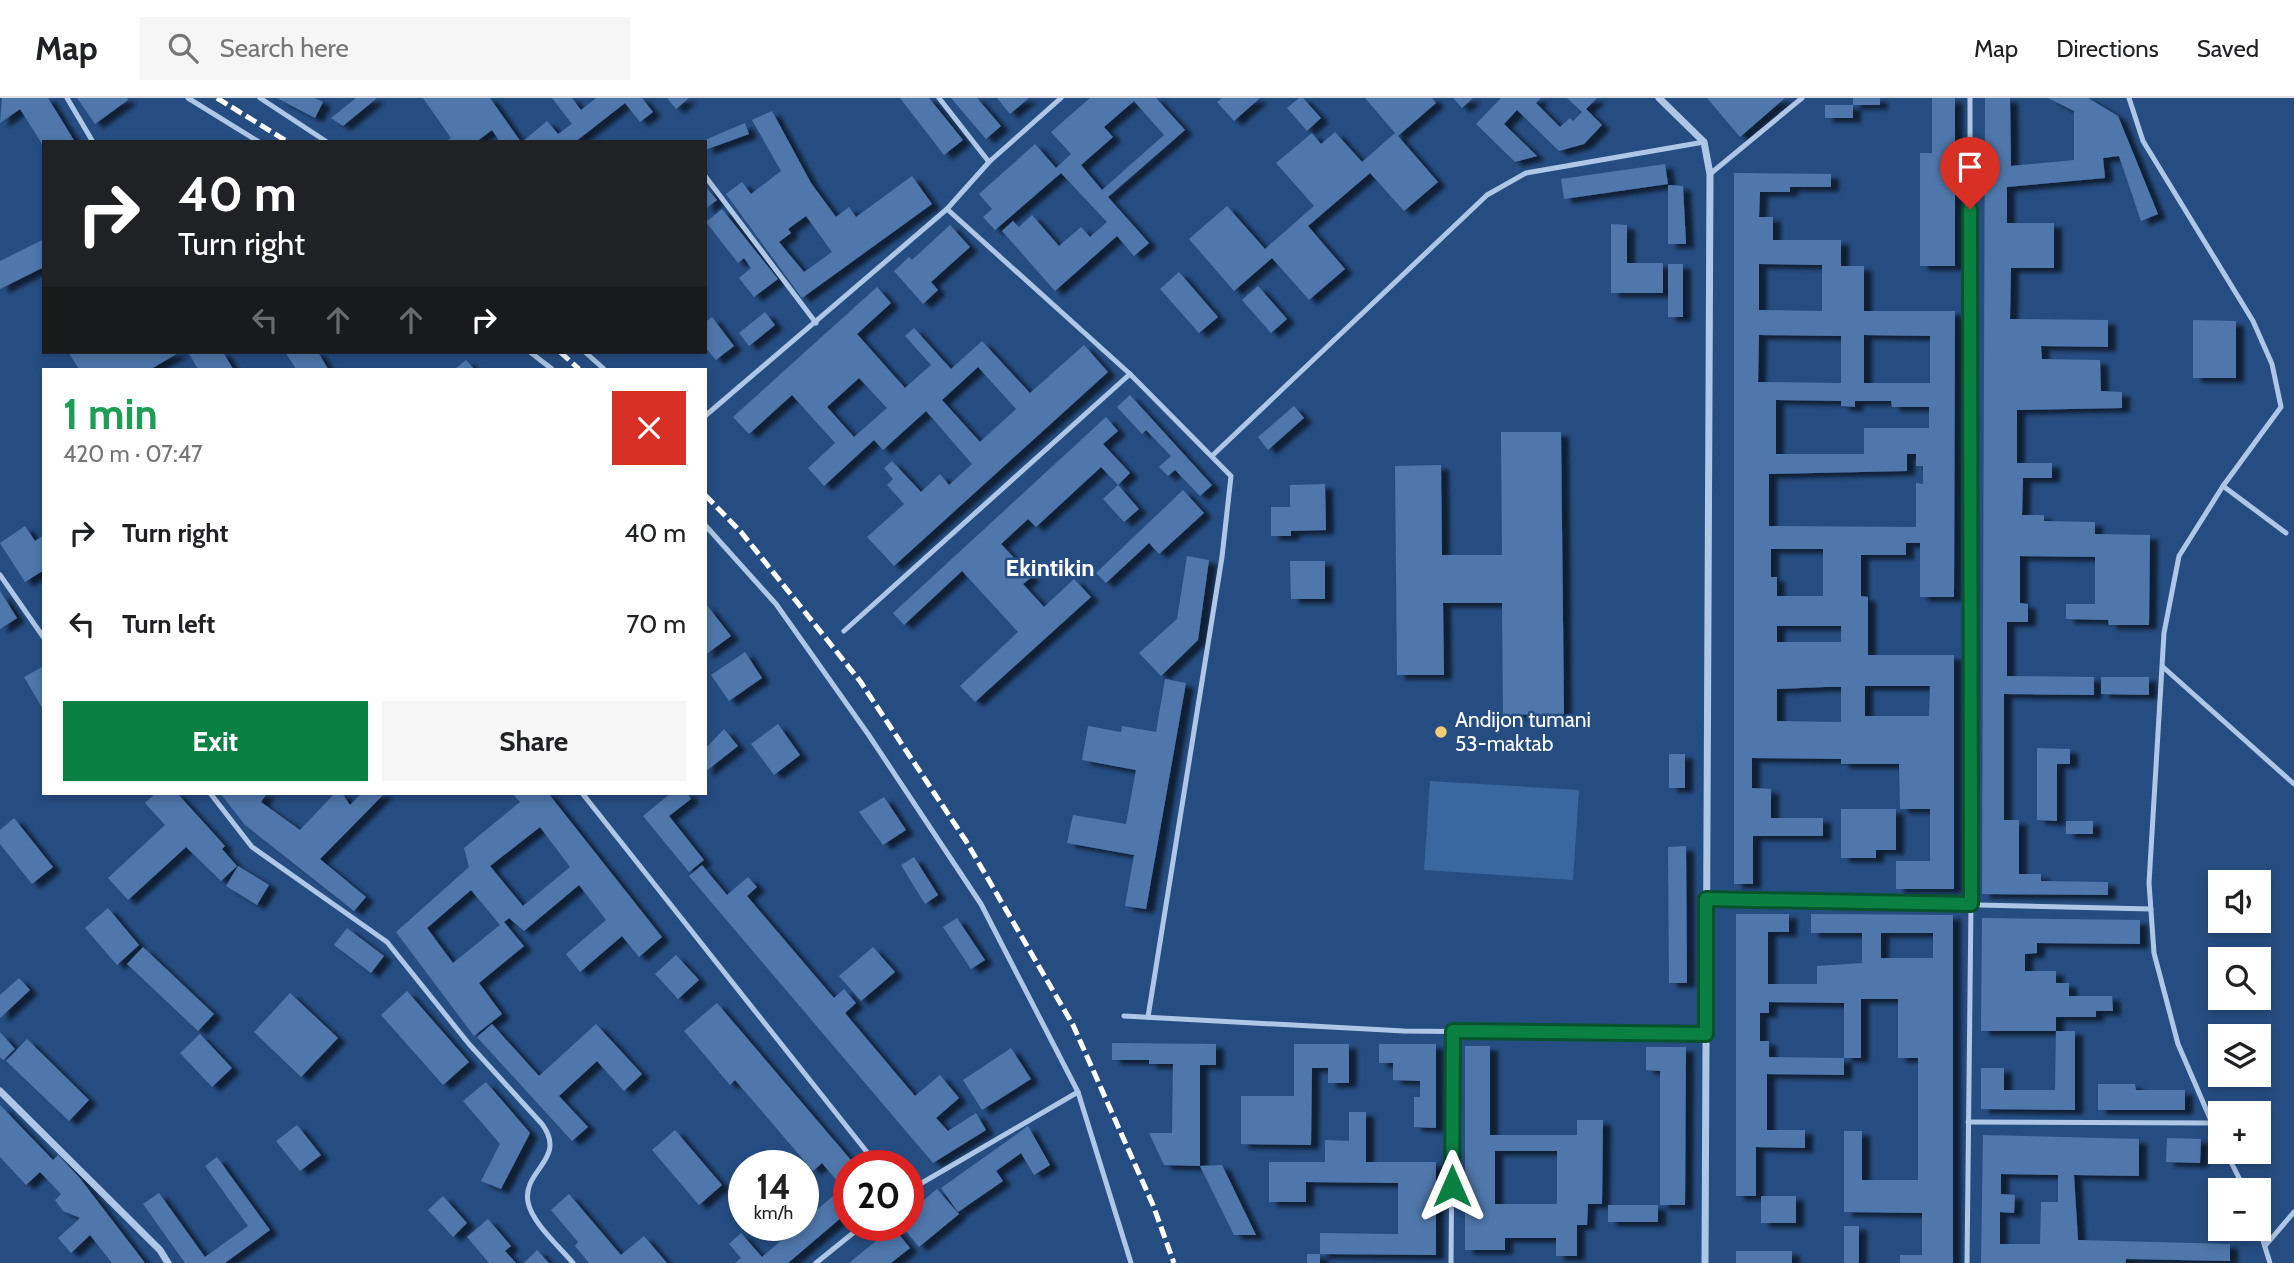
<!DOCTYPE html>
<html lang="en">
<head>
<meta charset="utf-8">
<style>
  :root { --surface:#fff; --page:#f6f6f6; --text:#202124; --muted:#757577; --line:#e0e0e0; --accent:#0b8043 }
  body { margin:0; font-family:Cabin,sans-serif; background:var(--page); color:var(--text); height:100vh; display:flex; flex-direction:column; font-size:26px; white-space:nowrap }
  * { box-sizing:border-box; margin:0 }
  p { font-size:23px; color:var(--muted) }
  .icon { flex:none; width:38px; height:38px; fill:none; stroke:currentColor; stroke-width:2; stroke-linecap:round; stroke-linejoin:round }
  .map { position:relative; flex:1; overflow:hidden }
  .drawer { position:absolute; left:42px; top:270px; width:665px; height:427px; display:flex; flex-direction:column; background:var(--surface); border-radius:0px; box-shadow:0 4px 10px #0003 }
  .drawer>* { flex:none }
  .hud { position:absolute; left:42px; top:42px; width:665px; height:214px; border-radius:0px; box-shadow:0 4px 10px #0003; background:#202124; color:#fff; overflow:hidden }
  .fabs { position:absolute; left:2208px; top:772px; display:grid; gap:14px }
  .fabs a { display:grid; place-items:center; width:63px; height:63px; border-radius:0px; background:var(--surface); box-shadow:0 4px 10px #0003; font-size:35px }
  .speed { position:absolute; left:728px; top:1052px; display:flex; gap:14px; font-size:35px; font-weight:700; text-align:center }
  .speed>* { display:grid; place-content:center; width:91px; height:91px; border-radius:50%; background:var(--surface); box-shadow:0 4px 10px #0003; line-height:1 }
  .speed small { font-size:18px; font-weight:400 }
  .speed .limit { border:10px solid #d22; background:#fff; color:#111 }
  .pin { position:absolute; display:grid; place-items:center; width:60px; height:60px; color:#fff; margin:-72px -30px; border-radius:50% 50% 50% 0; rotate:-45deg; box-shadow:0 0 7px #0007 }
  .pin .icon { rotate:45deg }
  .me { position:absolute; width:77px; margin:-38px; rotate:0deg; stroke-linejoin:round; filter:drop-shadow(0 0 5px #0008) }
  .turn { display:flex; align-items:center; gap:24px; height:147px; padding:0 21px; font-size:32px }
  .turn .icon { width:91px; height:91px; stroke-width:2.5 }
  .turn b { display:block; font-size:49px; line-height:60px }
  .lanes { display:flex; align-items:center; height:66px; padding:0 21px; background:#0003; justify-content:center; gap:35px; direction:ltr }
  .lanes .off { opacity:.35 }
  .round { display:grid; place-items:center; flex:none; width:74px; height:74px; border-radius:0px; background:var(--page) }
  .headline { display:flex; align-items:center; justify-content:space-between; height:119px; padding:0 21px }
  h1 { font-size:42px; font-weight:700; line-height:52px; color:#1e9e55 }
  .cta { display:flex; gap:14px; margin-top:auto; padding:14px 21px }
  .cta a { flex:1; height:80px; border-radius:0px; background:var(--accent); color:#fff; font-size:28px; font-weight:700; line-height:80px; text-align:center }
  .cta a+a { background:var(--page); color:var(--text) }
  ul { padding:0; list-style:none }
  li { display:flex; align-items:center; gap:21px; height:91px; padding:0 21px }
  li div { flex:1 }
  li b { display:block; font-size:26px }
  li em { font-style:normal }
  header { display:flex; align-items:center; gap:42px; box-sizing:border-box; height:98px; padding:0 35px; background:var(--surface); border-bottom:2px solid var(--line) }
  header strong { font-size:33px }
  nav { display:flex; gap:38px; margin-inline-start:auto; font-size:24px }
  .search { width:490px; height:63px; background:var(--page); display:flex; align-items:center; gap:18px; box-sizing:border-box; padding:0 24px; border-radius:0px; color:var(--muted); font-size:26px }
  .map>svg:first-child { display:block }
  .green { fill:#3b67a0 }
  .building { fill:#4f77ab; fill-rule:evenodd; filter:url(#shadow) }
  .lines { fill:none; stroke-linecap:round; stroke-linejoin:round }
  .service { stroke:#afc7e7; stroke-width:5 }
  .minor { stroke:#afc7e7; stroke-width:7 }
  .rail { stroke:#fff; stroke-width:5; stroke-dasharray:12 5; stroke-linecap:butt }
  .route-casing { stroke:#07532c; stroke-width:18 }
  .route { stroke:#0b8043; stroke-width:12 }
  .poi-dot { fill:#f0cd74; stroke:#264d82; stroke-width:2.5 }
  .labels { text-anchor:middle; stroke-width:5; stroke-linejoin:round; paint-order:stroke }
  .poi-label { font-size:21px; fill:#fff; stroke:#264d82; text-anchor:start }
  .quarter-label { font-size:24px; font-weight:bold; fill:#fff; stroke:#264d82 }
</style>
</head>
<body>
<header>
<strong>Map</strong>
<div class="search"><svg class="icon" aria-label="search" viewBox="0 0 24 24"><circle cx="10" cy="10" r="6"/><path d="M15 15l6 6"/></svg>Search here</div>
<nav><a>Map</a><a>Directions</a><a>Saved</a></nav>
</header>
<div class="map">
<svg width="2294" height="1165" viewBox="0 0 2294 1165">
  <defs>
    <filter id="shadow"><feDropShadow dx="8" dy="4.5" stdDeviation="2" flood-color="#0009"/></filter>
  </defs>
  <rect width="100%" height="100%" fill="#264d82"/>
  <!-- green -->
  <path class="green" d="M1430 683 1579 692 1573 782 1424 772Z"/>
  <!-- building -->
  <g class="building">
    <path d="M2 0H48L75 44H44V49L20 11 0 25Z"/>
    <path d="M77 0H127L128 2 95 26Z"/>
    <path d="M277 0H315L323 4 315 20Z"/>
    <path d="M356 0H377L343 28 331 20Z"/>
    <path d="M423 0H490L521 44H500L492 32 476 44H446L451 40Z"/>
    <path d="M552 0H572L581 12 596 0H642L653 14 640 24 625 5 575 44H522L547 23 558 36 572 26Z"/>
    <path d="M667 0H689L676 11Z"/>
    <path d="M900 0H929L963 42 944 57Z"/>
    <path d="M951 0H977L1001 28 986 41Z"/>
    <path d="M997 0H1029L1010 16Z"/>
    <path d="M1090 0H1156L1185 32 1108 99 1149 145 1134 158 1117 138 1055 193 1002 133 1013 123 1019 129 1032 117 1059 148 1081 129 1090 139 1107 124 1061 75 995 132 983 119 992 111 979 96 1035 46 1056 70 1071 56 1051 34ZM1134 3 1164 37 1102 92 1081 67 1113 39 1104 29Z"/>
    <path d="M1222 0H1260L1234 23 1217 4Z"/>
    <path d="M1299 0H1303L1321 20 1307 33 1287 10Z"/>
    <path d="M1365 0H1432L1436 5 1398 38 1438 84 1404 113 1370 75 1308 128 1345 171 1309 202 1272 160 1234 193 1189 141 1227 108 1265 151 1314 108 1276 65 1312 35 1321 46 1335 34 1362 64 1395 35Z"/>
    <path d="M1453 0H1473L1462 10Z"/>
    <path d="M1501 0H1541L1536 5 1560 29 1570 20 1573 23 1582 14 1567 0H1597L1586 11 1602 27 1584 46 1559 53 1517 12 1504 26 1537 58 1515 64 1476 26Z"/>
    <path d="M1707 0H1785L1740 39Z"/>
    <rect x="1853" y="0" width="27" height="7"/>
    <path d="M1932 0H1955V168H1920V55H1932Z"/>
    <path d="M1985 0H2010L2011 68 2074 62V13L2048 0H2088L2118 18 2158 116 2141 123 2119 58 2103 60 2105 80 2007 89V125H2054V170H2011L2010 221 2108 222V249L2041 248 2042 261 2100 262 2101 293 2122 294V310L2017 312V365H2052V380H2023L2022 417H2044V423L2095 424V436L2150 437 2149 527H2109L2108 522 2066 521V506H2095V459L2020 458V505L2028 506V524H2007V578L2094 579V597L2004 596V722H2019V776H2041V783L2108 784V797L1982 796Z"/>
    <rect x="1825" y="7" width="28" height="13"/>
    <path d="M772 13 811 85 836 119 849 109 856 119 912 78 932 106 802 200 726 96 742 84 751 96 781 73 752 22ZM806 118 832 154 804 174 779 144 791 135 788 131Z"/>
    <path d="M745 25 749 36 705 52V44H700Z"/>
    <path d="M1665 66 1668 86 1564 101 1561 81Z"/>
    <path d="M1734 75 1831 76V89H1790V94H1760L1759 119H1773V142H1841V168H1864V213H1955L1954 499H1920V445H1906V457H1861V498L1868 499V557H1954V791H1896V763H1930V711H1900L1899 666H1841V661L1752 660V690L1771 691V720H1823V738H1753V786H1734ZM1759 166 1822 167V213L1759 212ZM1759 237 1841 238V285L1758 284ZM1864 237 1930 238V285H1864ZM1776 302 1841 303V308L1855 309V303H1891L1892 309H1929V330H1864V356H1776ZM1907 356H1916V368H1923V386L1916 385V429L1769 428V376L1907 373ZM1771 451H1823V498H1777V479H1771ZM1777 528H1841V544H1777ZM1865 588H1930L1929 618H1865ZM1825 589H1841V624L1777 623V591Z"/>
    <path d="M1668 87 1683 88 1686 146H1668Z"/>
    <path d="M705 88 717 102 705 111Z"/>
    <path d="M722 111 778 181 754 199 739 180 751 170 744 160 738 165 706 124Z"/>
    <path d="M1611 126 1627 127V165H1663V195H1611Z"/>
    <path d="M950 127 970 149 931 184 938 192 923 206 894 173 909 159 912 162Z"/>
    <path d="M44 141V169L0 191V163Z"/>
    <rect x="1668" y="166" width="15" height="53"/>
    <path d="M1179 174 1218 219 1199 235 1160 191Z"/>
    <path d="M1258 188 1287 221 1271 235 1242 202Z"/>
    <path d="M877 189 891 205 857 236 905 290 931 267 905 238 914 230 951 271 982 243 1030 295 1084 247 1108 274 894 468 867 439 904 406 887 387 893 381 884 370 892 363 921 394 940 376 949 387 972 366 926 313 883 352 874 342 824 388 808 370 835 345 792 297 749 336 733 319ZM978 269 1016 311 980 344 942 302ZM859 280 887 310 854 339 827 309Z"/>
    <path d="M765 214 775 227 749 248 739 235Z"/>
    <path d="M712 219 734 248 716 262 705 249V224Z"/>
    <path d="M2193 222 2236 223V280H2193Z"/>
    <path d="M68 254H180L151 271H79Z"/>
    <path d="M188 254H223L233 271H198Z"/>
    <path d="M285 254H318L328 271H296Z"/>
    <path d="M466 262 474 271H455Z"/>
    <path d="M1130 297 1212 387 1200 398 1175 372 1168 378 1159 369 1171 358 1146 332 1142 336 1117 309Z"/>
    <path d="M1294 308 1304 320 1268 352 1258 339Z"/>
    <path d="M1106 319 1118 333 1103 346 1130 375 1118 387 1101 369 1036 429 1028 421 1001 446 1032 479 1023 486 1044 509 1074 481 1091 499 975 604 960 588 1018 534 962 473 904 527 893 515Z"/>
    <path d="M1501 334H1561L1564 616 1503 617 1502 505H1443L1444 577H1397L1395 368 1441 367 1442 457H1502Z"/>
    <path d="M1325 386 1326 432 1291 433V438H1271V409H1290V387Z"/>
    <path d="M1118 387 1139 411 1124 424 1103 401Z"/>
    <path d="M1183 392 1204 415 1159 456 1149 445 1106 485 1096 475Z"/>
    <path d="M25 428 35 443 44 437V472L25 484 0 445Z"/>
    <path d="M1187 458 1209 462 1198 542 1161 578 1139 555 1177 521Z"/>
    <path d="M1290 463H1325V501H1291Z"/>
    <path d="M0 493 17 520 0 531Z"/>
    <path d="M705 505 731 538 705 557Z"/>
    <path d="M745 554 762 580 729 603 711 577Z"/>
    <path d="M44 568V613L24 579Z"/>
    <path d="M2101 579H2149V597L2101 596Z"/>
    <path d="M1165 581 1186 585 1146 811 1125 808 1134 757 1067 745 1073 717 1126 726 1136 672 1082 662 1088 628 1121 634 1122 628 1156 634Z"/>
    <path d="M778 626 800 657 774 677 751 646Z"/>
    <path d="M724 631 738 648 705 674V651Z"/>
    <path d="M2037 650 2070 651V666H2057V723L2037 722Z"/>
    <rect x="1669" y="656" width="16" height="34"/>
    <path d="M156 695H177L225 748 222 751 237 768 221 783 186 749 128 802 108 780 165 727 145 705Z"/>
    <path d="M220 695H267L261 704 300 732 335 695H342L350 707 362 695H385L320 761 366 799 354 813 245 727Z"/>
    <path d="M512 695H548L662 839 639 859 622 838 580 874 566 856 606 822 579 787 524 833 509 820 504 824 524 848 479 885 502 916 474 938 396 834 469 769 464 750 520 704ZM540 729 570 769 523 808 490 768ZM471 792 500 827 453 865 427 830Z"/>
    <path d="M671 695H687L691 701 669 718 704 762 689 774 643 718Z"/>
    <path d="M884 699 906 732 883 747 859 714Z"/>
    <path d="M1841 711H1896V752H1876V760H1841Z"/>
    <path d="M14 720 53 769 32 786 0 746V732Z"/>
    <rect x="2066" y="723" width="27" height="13"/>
    <path d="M1686 748 1687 885H1669L1668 749Z"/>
    <path d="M914 759 938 797 925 806 901 767Z"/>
    <path d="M702 767 727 797 748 779 757 789 747 798 834 900 844 891 856 905 845 915 915 998 940 977 959 1000 936 1020 948 1033 976 1015 986 1032 933 1065 689 778Z"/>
    <path d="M238 768 269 787 257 807 226 788Z"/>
    <path d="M108 810 139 847 117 867 85 830Z"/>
    <path d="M1736 816H1789V834H1768V886H1817V868L1862 865V835H1811V816L1953 817V1165H1900V1157H1922V1115L1844 1114V1033H1862V1082H1918V960H1898V901H1861V960H1844V977L1767 976V1032H1805V1050L1756 1049V1098H1736ZM1881 835H1933V860H1881ZM1769 904 1844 905V960L1769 959V943H1760V915H1769Z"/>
    <path d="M957 820 985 862 971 871 943 829Z"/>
    <path d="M1982 820 2140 822V846L2037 845V855L2025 856V873H2056V885H2069V898H2112L2113 913H2096V919H2056V933H1981Z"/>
    <path d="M347 830 384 858 371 875 334 847Z"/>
    <path d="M143 849 214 916 198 933 127 866Z"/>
    <path d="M873 849 895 874 861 903 839 878Z"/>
    <path d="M676 857 699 882 678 901 655 876Z"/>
    <path d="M19 880 30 892 0 920V897Z"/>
    <path d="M407 893 469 964 443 987 381 917Z"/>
    <path d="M290 895 338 940 301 979 254 934Z"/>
    <path d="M717 905 856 1068H849V1113L788 1165H735L741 1160 729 1146 741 1135 762 1159 799 1127H803V1123L843 1090 822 1065 813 1073 735 982 730 987 684 933Z"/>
    <path d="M492 926 539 978 596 926 642 976 624 993 597 963 559 998 588 1029 572 1043 477 939Z"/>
    <path d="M2056 933H2075V1012L1981 1011V970H2004V992H2055Z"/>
    <path d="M0 934 15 951 3 962 0 959Z"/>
    <path d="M200 936 232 970 212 989 180 955Z"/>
    <path d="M27 941 89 1002 69 1023 6 963Z"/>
    <path d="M1112 945 1216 946V967H1200V1068L1164 1067 1149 1035H1172L1173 966H1149V962H1112Z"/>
    <path d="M1294 946H1349V985H1328V970H1312L1311 1047 1241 1046V998H1294Z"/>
    <path d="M1379 946H1436V1030L1414 1029V999H1420V983L1393 982V965H1379Z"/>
    <path d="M1465 948H1490V1037H1577V1022H1603L1602 1106H1588L1587 1127H1577V1158H1556V1140H1505V1152H1465ZM1495 1053H1557V1106H1495Z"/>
    <path d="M1646 949H1686L1685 1107H1660V973L1646 972Z"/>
    <path d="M1011 950 1031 981 982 1012 963 982Z"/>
    <path d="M486 984 530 1035 501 1091 481 1083 500 1046 463 1003Z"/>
    <path d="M2098 986H2135L2136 992H2185V1012H2098Z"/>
    <path d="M0 1007 53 1062 58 1057 79 1079 145 1165H112L90 1137 71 1155 58 1140 80 1120 63 1113 55 1102 61 1096 40 1074 26 1087 0 1059Z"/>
    <path d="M1349 1014H1366V1064H1436V1157L1320 1156V1165H1307V1156H1320V1135L1398 1136V1085L1306 1084V1104H1269V1064H1325V1042L1349 1043Z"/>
    <path d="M297 1027 321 1057 300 1073 276 1043Z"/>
    <path d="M1028 1028 1050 1067 1034 1077 1021 1055 996 1073 1003 1083 958 1114 941 1090Z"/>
    <path d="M675 1032 722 1087 699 1107 652 1052Z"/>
    <path d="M1983 1037 2139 1041V1078L2074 1077 2078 1142 2230 1146V1163L2126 1161V1165H1981ZM2001 1076 2058 1077V1104H2041L2040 1146H2000V1114L2014 1115 2015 1097 2001 1096Z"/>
    <path d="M2167 1040 2201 1041 2200 1065 2166 1064Z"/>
    <path d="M217 1059 270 1132 225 1165H185L143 1106 159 1095 205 1159 248 1128 205 1068Z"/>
    <path d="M1222 1067 1256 1137H1234L1200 1068Z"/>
    <path d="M937 1091 959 1116 919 1149 901 1127H908V1115Z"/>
    <path d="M569 1096 621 1157 644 1138 667 1165H589L575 1148 578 1144 551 1112Z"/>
    <path d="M443 1098 467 1125 453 1139 428 1112Z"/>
    <rect x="1761" y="1098" width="35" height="27"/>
    <rect x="1608" y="1107" width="50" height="17"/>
    <path d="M488 1121 511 1148 505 1153 516 1165H489L467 1139Z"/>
    <rect x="1844" y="1128" width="15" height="37"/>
    <path d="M893 1129 910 1150 891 1165H849Z"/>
    <path d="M537 1152 549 1165H524Z"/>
    <rect x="1736" y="1153" width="56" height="12"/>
  </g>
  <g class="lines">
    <!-- service -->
    <g class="service">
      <path d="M67 0 93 44"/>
      <path d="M188 0 259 44"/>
      <path d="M260 0 327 44"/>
      <path d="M939 0 989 64"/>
      <path d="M1061 0 989 64 947 111 1130 276 1231 378 1222 459 1148 919"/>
      <path d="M2129 0 2143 43 2253 223 2272 266 2281 309 2223 388 2179 458 2164 535 2149 785 2154 855 2178 946 2212 1025"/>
      <path d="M1710 76 1802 0"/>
      <path d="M705 78 816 225"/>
      <path d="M530 254 552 271"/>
      <path d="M585 254 604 271"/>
      <path d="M705 318 947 111"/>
      <path d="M1213 357 1487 97 1526 75 1704 44"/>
      <path d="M2223 388 2286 435"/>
      <path d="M705 427 776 506 868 636 981 806 1078 994 908 1093"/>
      <path d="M0 477 44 540"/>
      <path d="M844 533 1130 276"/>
      <path d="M2163 569 2294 686"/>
      <path d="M210 695 252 749 387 844 469 946 542 1026C568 1061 522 1072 528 1104 532 1125 559 1148 573 1165"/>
      <path d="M582 695 878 1068"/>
      <path d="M1706 801 2151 811"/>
      <path d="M1124 918 1404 933 1706 936"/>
      <path d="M1078 994 1131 1165"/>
      <path d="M1968 1024 2212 1025 2221 1042"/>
      <path d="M2226 1054 2245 1092"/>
      <path d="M2259 1130 2270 1165"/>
      <path d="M2265 1148 2294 1114"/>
      <path d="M816 1165 863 1127"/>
      <path d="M1451 1165 1453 933"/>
      <path d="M1967 1165 1971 806 1970 0"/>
    </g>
    <!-- minor -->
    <g class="minor">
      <path d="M1659 0 1704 44 1710 76 1705 1165"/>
      <path d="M0 993 160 1152 168 1165"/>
    </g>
    <!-- rail -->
    <g class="rail">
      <path d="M217 0 288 44"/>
      <path d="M560 254 579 271"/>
      <path d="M705 397 741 434 860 583 966 743 1073 927 1153 1107 1174 1165"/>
    </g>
  </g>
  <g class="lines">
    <!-- route casing -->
    <g class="route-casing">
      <path id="route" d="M1452 1088 1453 933 1706 936V801L1971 806 1970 111"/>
    </g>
    <!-- route -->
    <use href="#route" class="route"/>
  </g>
  <!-- markers -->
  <circle class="poi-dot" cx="1441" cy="634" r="7"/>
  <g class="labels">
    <!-- poi labels -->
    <g class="poi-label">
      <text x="1455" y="629">Andijon tumani<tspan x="1455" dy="24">53-maktab</tspan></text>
    </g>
    <!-- quarter labels -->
    <g class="quarter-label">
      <text x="1050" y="478">Ekintikin</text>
    </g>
  </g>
</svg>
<div class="fabs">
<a><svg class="icon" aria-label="sound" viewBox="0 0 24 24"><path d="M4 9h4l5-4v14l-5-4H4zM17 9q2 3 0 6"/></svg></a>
<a><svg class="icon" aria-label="search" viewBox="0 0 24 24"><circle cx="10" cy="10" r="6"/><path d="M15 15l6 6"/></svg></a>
<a><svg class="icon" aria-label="layers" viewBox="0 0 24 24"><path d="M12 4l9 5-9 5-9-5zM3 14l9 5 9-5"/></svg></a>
<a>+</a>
<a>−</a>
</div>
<div class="speed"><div>14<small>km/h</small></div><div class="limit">20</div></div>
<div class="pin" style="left:1970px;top:111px;background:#d93025"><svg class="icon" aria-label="arrive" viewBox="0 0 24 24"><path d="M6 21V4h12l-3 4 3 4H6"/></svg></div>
<svg class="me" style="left:1452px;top:1088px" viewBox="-20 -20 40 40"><path d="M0-17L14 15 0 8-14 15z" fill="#0b8043" stroke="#fff" stroke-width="4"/></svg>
<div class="hud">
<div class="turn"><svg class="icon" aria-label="right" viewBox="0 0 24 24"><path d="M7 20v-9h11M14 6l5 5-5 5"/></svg><div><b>40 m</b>Turn right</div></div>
<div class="lanes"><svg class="icon off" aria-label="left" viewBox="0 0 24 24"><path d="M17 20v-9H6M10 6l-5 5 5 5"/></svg><svg class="icon off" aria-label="ahead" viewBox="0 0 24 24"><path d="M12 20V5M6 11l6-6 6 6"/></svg><svg class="icon off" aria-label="ahead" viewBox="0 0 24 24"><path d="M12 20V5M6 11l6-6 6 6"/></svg><svg class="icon" aria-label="right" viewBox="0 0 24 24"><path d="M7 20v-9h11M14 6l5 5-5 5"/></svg></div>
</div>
<section class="drawer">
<div class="headline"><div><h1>1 min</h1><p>420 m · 07:47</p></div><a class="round" style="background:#d93025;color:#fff"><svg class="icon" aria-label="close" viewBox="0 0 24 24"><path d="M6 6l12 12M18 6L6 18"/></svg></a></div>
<ul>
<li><svg class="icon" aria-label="right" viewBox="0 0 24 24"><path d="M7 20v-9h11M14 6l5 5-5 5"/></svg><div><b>Turn right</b></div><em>40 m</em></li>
<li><svg class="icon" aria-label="left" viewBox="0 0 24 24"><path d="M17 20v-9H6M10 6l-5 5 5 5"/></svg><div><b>Turn left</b></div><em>70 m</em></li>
</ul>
<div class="cta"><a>Exit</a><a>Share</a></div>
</section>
</div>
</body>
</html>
